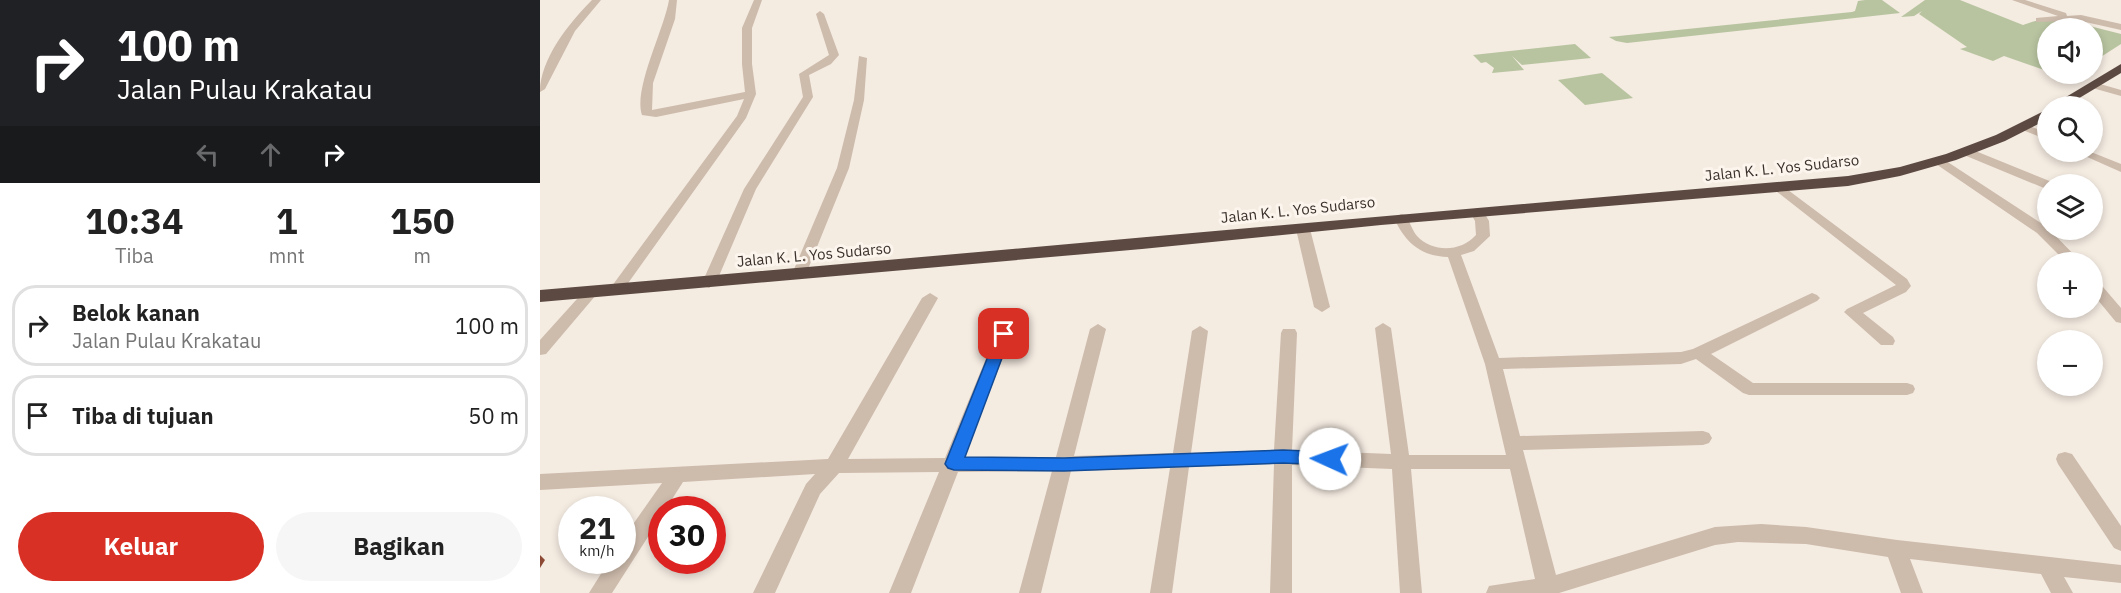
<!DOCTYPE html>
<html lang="id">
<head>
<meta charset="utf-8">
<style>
  :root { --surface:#fff; --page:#f6f6f6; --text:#222; --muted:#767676; --line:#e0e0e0; --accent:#d93025 }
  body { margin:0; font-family:"IBM Plex Sans",sans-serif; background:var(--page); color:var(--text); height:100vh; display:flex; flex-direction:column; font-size:22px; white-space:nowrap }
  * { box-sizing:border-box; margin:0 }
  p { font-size:20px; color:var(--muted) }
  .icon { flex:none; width:33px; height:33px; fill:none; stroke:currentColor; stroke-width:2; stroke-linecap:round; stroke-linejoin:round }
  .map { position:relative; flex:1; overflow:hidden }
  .panel { display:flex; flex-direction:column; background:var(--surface); width:540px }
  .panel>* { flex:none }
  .banner { background:#202124; color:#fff; overflow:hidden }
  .buttons { position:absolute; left:1497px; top:18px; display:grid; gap:12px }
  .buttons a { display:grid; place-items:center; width:66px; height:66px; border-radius:50%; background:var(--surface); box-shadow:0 3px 9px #0003; font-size:30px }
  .speed { position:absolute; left:18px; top:496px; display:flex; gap:12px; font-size:30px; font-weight:700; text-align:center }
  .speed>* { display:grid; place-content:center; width:78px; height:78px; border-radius:50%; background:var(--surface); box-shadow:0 3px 9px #0003; line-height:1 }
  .speed small { font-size:15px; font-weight:400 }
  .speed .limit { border:9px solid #d22; background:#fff; color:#111 }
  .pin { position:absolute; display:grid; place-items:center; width:51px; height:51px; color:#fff; margin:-26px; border-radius:12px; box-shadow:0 3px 9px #0006 }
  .me { position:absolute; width:66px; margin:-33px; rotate:272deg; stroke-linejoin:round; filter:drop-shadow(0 0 4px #0008) }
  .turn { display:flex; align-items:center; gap:21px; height:126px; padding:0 18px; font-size:27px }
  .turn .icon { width:78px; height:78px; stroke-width:2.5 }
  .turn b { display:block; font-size:42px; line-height:51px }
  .lanes { display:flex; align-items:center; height:57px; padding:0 18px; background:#0003; justify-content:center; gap:30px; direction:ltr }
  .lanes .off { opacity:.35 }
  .eta { display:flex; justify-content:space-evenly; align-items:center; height:102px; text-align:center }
  .eta b { font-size:36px; font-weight:800; line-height:42px }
  .cta { display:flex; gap:12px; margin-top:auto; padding:12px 18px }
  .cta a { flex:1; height:69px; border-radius:36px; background:var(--accent); color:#fff; font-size:24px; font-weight:800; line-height:69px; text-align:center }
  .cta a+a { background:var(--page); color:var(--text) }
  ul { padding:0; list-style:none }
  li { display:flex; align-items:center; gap:18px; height:81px; margin:0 12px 9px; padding:0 6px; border:3px solid var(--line); border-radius:24px }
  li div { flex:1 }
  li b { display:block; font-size:22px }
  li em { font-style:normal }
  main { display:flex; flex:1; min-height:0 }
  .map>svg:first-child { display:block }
  .green { fill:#b8c4a0 }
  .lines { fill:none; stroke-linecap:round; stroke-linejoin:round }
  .minor { fill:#cdbbac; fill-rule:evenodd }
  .highway { fill:#5c4a42; fill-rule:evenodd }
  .shaded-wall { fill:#8c4a34 }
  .route { fill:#1a73e8; stroke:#114b97; stroke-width:1.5 }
  .labels { text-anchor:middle; stroke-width:6; stroke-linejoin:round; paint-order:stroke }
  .street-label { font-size:15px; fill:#3b302b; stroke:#fbf5ee }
</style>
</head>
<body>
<main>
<section class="panel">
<div class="banner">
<div class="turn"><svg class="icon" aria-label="right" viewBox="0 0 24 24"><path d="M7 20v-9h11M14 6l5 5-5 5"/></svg><div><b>100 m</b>Jalan Pulau Krakatau</div></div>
<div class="lanes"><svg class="icon off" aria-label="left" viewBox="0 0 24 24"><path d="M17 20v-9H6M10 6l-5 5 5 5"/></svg><svg class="icon off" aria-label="ahead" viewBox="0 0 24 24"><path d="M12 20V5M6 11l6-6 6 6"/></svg><svg class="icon" aria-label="right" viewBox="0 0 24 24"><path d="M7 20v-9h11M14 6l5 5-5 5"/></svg></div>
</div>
<div class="eta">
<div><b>10:34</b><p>Tiba</p></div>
<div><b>1</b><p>mnt</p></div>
<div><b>150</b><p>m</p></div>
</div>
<ul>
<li><svg class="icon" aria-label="right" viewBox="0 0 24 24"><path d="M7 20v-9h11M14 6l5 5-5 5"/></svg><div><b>Belok kanan</b><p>Jalan Pulau Krakatau</p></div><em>100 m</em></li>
<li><svg class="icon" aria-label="arrive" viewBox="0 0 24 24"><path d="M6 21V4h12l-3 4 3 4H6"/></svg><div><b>Tiba di tujuan</b></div><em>50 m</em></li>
</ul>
<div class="cta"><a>Keluar</a><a>Bagikan</a></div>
</section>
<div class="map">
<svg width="1581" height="593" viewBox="0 0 1581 593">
  <rect width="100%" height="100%" fill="#f4ebe1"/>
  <!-- green -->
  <g class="green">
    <path d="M1325 0H1342L1360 13 1087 43 1076 41 1069 37 1312 12 1315 11 1318 1Z"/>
    <path d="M1385 0H1420L1483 25 1495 21H1530L1581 34V44L1553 62 1552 28H1508L1507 71 1464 56 1453 61 1420 49 1427 47 1379 14 1382 11 1374 16 1361 17Z"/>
    <path d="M1035 44 1051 58 982 65 972 56 984 70 952 73 954 68 946 62 941 63 933 55Z"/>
    <path d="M1062 73 1093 98 1045 105 1018 80Z"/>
  </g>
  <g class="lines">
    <!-- minor -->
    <g class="minor">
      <path d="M52 0H61L35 31 5 89 0 92C0 59 29 23 52 0Z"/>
      <path d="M129 0H137L135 19 113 83 112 110 205 92 202 64V28L214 0H222L212 28V64L216 94 206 118 81 293 76 295 69 290 197 116 204 99 116 117 102 115C93 89 124 30 129 0Z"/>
      <path d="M1472 0H1485L1526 13 1527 16 1541 15 1581 24V30L1541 21 1496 22V18L1518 16Z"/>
      <path d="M280 11 284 14 299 55 291 64 269 75 273 97 216 189 176 283 169 288 164 286 162 283 204 189 263 97 259 74 289 55 276 14Z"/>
      <path d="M319 56 327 58 324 100 309 168 266 274 259 278 254 277 252 274 297 168 314 100Z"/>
      <path d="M1553 82 1581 90V96L1549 87 1548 85Z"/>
      <path d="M1484 124 1508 133V140L1480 129 1478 127Z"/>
      <path d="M1428 148 1512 182 1514 184H1508V189L1504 188 1424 155 1422 152Z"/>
      <path d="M1536 152H1551L1581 164V172Z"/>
      <path d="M1400 157 1507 227 1541 262H1526L1497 233 1396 164V158Z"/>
      <path d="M1240 184 1367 279 1371 286 1366 292 1323 313 1353 337 1355 341 1353 345H1341L1304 312 1307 309 1356 285 1236 191 1234 188Z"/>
      <path d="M1552 206 1558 207 1560 210 1558 213 1552 214Z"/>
      <path d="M937 208 942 209 949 221 950 236 934 251 921 255 959 358 1141 352 1153 349 1272 293 1277 295 1280 298 1277 301 1171 354 1213 383H1367L1373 385 1375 389 1373 393 1367 395H1209L1203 393 1156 359 1141 364 963 369 980 436 1163 431 1169 433 1172 438 1169 443 1163 445 983 450 1016 575 1175 527 1221 524 1266 527 1357 540 1581 565V583L1524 577 1533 593H1511L1501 574 1370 559 1383 593H1361L1348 557 1266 544 1198 542 1175 545 1019 593H946L949 586 995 579 970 469H871L882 593H860L852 469 752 465V593H730L734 464 649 467 632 593H610L630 468 531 471 501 593H479L512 471 418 472 371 593H349L399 472 299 473 280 494 235 593H213L266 484 275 474 143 482 125 510H122V515L72 593H49L69 561H82V540L122 483 0 490V474L288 459 382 298 390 293 398 298 308 459 405 458 456 334 458 330H470L472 334 424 458 516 457 550 329 558 324 566 329 534 456 633 453 652 331 660 326 668 331 651 453 734 450 741 333 743 329H755L757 333 752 450 851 454 835 328 843 323 851 328 869 455H966L945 364 908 257C880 256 865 242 854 218L861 214 866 215C870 222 872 230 877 236 893 253 921 252 936 235L935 221 930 212Z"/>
      <path d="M763 225 770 229 790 307 782 312 774 307 756 229Z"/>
      <path d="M1552 279 1557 280 1581 308V323L1576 322 1552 293Z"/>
      <path d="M51 287 58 292 56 295 6 354 0 355V340L46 289Z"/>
      <path d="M1525 452 1532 454 1581 526V551L1574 548 1518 464 1516 459 1518 454Z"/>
    </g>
    <!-- highway -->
    <g class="highway">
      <path d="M1581 64V73L1526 106H1511Z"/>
      <path d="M1508 109V119L1465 141 1416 160 1360 176 1308 186 841 225 602 249 0 302V290C436 253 872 213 1308 176L1360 167 1406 154 1456 135Z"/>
    </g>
  </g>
  <!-- shaded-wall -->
  <path class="shaded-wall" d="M0 555 5 560 0 568Z"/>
  <!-- route -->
  <path class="route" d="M464 329 471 334 425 457 524 458 743 450 790 452 796 454 799 459 796 463 790 465 743 463 524 471 414 470 408 468 405 464 457 334Z"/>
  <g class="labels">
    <!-- street labels -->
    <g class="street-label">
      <text transform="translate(1242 168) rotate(-6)" y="5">Jalan K. L. Yos Sudarso</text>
      <text transform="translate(758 210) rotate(-6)" y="5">Jalan K. L. Yos Sudarso</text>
      <text transform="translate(274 255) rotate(-5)" y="5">Jalan K. L. Yos Sudarso</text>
    </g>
  </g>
</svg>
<div class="buttons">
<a><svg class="icon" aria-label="sound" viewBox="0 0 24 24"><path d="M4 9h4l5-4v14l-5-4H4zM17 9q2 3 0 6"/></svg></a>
<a><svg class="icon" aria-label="search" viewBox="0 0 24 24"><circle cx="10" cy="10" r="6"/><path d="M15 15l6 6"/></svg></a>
<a><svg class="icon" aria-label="layers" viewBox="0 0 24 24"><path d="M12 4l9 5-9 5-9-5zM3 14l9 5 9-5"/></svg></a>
<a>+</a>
<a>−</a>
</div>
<div class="speed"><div>21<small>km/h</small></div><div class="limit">30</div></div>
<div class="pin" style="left:464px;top:334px;background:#d93025"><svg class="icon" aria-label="arrive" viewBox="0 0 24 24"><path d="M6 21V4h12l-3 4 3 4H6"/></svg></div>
<svg class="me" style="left:790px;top:459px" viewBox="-20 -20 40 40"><circle r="19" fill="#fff"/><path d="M0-13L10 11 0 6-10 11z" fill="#1a73e8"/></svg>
</div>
</main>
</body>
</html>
